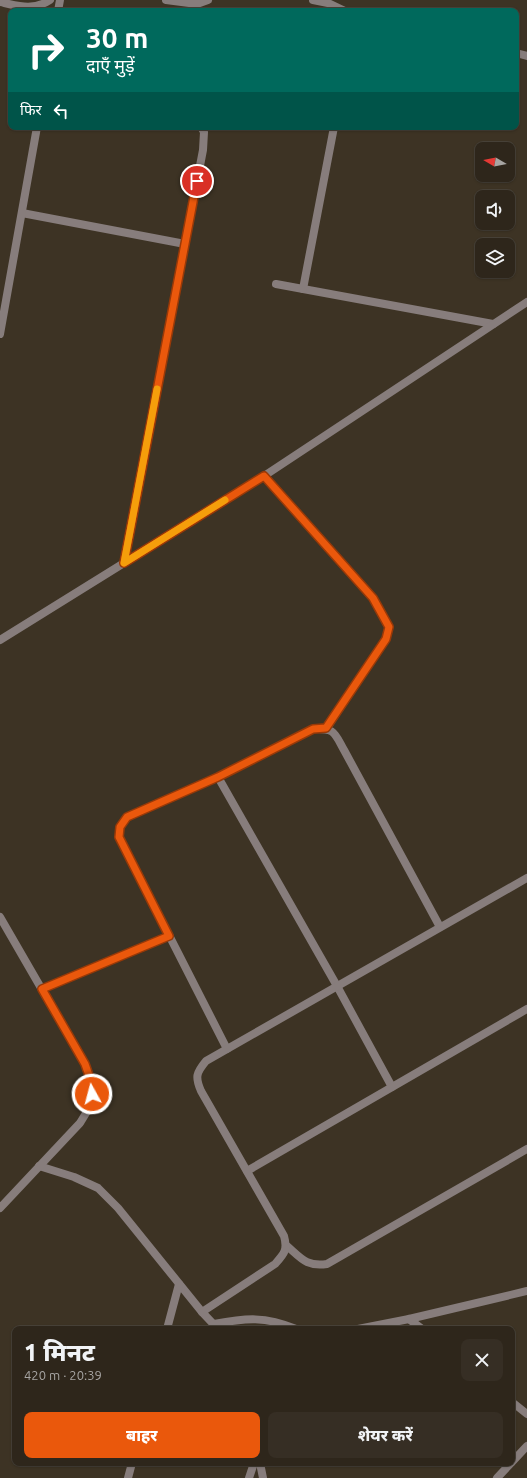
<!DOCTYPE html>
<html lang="hi">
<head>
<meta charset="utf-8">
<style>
  :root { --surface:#2e261b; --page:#362e24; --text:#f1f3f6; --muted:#a7a5a3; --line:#49433a; --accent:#ea580c }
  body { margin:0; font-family:Ubuntu,"Noto Sans Devanagari",sans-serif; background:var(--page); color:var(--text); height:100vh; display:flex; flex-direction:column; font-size:15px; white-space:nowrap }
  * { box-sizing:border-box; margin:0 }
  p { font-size:13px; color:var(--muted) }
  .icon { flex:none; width:22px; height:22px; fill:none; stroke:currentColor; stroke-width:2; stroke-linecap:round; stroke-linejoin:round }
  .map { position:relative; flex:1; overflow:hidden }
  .details { position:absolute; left:12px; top:1326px; width:503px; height:140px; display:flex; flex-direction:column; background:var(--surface); border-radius:8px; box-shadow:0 1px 3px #0004,0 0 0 1px var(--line) }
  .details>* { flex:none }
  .guide { position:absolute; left:8px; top:8px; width:511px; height:122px; border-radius:8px; box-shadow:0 1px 3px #0004,0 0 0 1px var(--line); background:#00695c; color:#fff; overflow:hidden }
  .needle { width:26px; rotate:280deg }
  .fabs { position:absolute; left:475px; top:142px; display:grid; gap:8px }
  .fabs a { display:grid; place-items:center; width:40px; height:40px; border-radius:8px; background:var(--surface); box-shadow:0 1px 3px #0004,0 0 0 1px var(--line); font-size:20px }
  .pin { position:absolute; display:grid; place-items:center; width:34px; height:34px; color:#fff; margin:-17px; border:2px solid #fff; border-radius:50%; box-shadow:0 1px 4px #0007 }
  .me { position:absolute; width:44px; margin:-22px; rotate:353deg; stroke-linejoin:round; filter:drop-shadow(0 0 3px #0008) }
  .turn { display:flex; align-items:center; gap:14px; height:84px; padding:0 12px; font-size:18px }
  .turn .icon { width:52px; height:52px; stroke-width:2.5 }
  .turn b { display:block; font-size:28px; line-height:34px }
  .then { display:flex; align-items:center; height:38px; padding:0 12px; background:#0003; gap:8px; font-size:15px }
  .round { display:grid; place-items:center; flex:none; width:42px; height:42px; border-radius:8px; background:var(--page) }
  .head { display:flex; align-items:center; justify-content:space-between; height:68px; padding:0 12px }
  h1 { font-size:24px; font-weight:800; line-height:30px }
  .cta { display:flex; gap:8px; margin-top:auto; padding:8px 12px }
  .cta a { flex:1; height:46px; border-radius:8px; background:var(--accent); color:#fff; font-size:16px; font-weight:800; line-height:46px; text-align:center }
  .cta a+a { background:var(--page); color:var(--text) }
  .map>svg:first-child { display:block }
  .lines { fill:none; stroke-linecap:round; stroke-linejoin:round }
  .minor { stroke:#877d7c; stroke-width:8 }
  .tertiary { stroke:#877d7c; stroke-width:8 }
  .route-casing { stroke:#983908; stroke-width:10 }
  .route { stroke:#ea580c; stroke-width:7 }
  .slow { stroke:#f59e0b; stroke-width:7 }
</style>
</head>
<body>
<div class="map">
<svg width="527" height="1478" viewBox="0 0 527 1478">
  <rect width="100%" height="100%" fill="#3d3324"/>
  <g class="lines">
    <!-- minor -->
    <g class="minor">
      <path d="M166 0 197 4 208 0"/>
      <path d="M313 0 328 3 345 11"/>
      <path d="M0 2C18 6 34 11 50 0"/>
      <path d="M58 11 60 0"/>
      <path d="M516 53 527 56"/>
      <path d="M22 213 185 244"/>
      <path d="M276 284 493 324"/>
      <path d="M303 289 334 127"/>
      <path d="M0 334 37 127"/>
      <path d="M264 476 373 598 389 627 386 639 326 729"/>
      <path d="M124 563 203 150 204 132 201 127"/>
      <path d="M218 777 337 986 392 1087"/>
      <path d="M42 989 169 936"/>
      <path d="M227 1049 119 837 120 827 127 817 218 777 313 729C335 728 334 732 344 750L440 927"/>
      <path d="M39 1166 74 1177 98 1188 118 1208 202 1312 218 1329"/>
      <path d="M247 1171 527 1009"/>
      <path d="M287 1246C301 1258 306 1267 327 1264L527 1149"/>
      <path d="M202 1312 275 1264C284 1254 288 1250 284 1236L201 1091C195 1077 196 1073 206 1061L527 878"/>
      <path d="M409 1319 422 1329"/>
      <path d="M214 1324C246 1318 265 1316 296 1329"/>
      <path d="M167 1329 179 1284"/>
      <path d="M358 1329 409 1319 527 1291"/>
      <path d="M512 1402 527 1414"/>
      <path d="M512 1462 527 1446"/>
      <path d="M260 1463 263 1478"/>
      <path d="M128 1478 132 1463"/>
      <path d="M249 1478 254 1463"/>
      <path d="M497 1478 511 1463"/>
    </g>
    <!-- tertiary -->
    <g class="tertiary">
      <path d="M0 640 264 476 527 302"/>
      <path d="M0 917 85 1064 93 1084 91 1105 80 1123 0 1208"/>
    </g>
  </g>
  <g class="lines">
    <!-- route casing -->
    <g class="route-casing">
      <path id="route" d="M92 1094V1084L85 1064 42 989 169 936 119 837 120 827 127 817 218 777 313 729 326 728 386 639 389 627 373 598 264 476 124 563 197 181"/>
    </g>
    <!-- route -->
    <use href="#route" class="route"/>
    <!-- slow -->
    <path class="slow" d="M157 389 124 563 225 500"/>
  </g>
</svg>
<div class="fabs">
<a><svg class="needle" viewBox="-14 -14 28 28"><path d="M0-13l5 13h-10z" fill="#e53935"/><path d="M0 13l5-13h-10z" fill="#a7a5a3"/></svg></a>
<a><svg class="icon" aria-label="sound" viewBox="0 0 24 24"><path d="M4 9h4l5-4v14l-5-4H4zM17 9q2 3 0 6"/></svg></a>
<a><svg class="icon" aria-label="layers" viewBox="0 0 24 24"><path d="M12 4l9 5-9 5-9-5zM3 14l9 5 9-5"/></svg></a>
</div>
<div class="pin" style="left:197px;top:181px;background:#d93025"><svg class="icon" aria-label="arrive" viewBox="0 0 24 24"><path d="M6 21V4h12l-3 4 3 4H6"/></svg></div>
<svg class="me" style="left:92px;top:1094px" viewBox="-20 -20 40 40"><circle r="17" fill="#ea580c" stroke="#fff" stroke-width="3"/><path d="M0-11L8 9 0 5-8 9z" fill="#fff"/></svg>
<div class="guide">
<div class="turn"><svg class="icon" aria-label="right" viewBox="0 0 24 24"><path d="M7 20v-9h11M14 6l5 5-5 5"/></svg><div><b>30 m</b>दाएँ मुड़ें</div></div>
<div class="then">फिर<svg class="icon" aria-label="left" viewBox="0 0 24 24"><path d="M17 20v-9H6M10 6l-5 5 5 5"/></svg></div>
</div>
<section class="details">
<div class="head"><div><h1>1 मिनट</h1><p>420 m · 20:39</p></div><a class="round"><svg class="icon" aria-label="close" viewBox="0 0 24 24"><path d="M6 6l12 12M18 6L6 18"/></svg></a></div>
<div class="cta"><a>बाहर</a><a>शेयर करें</a></div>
</section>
</div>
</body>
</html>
